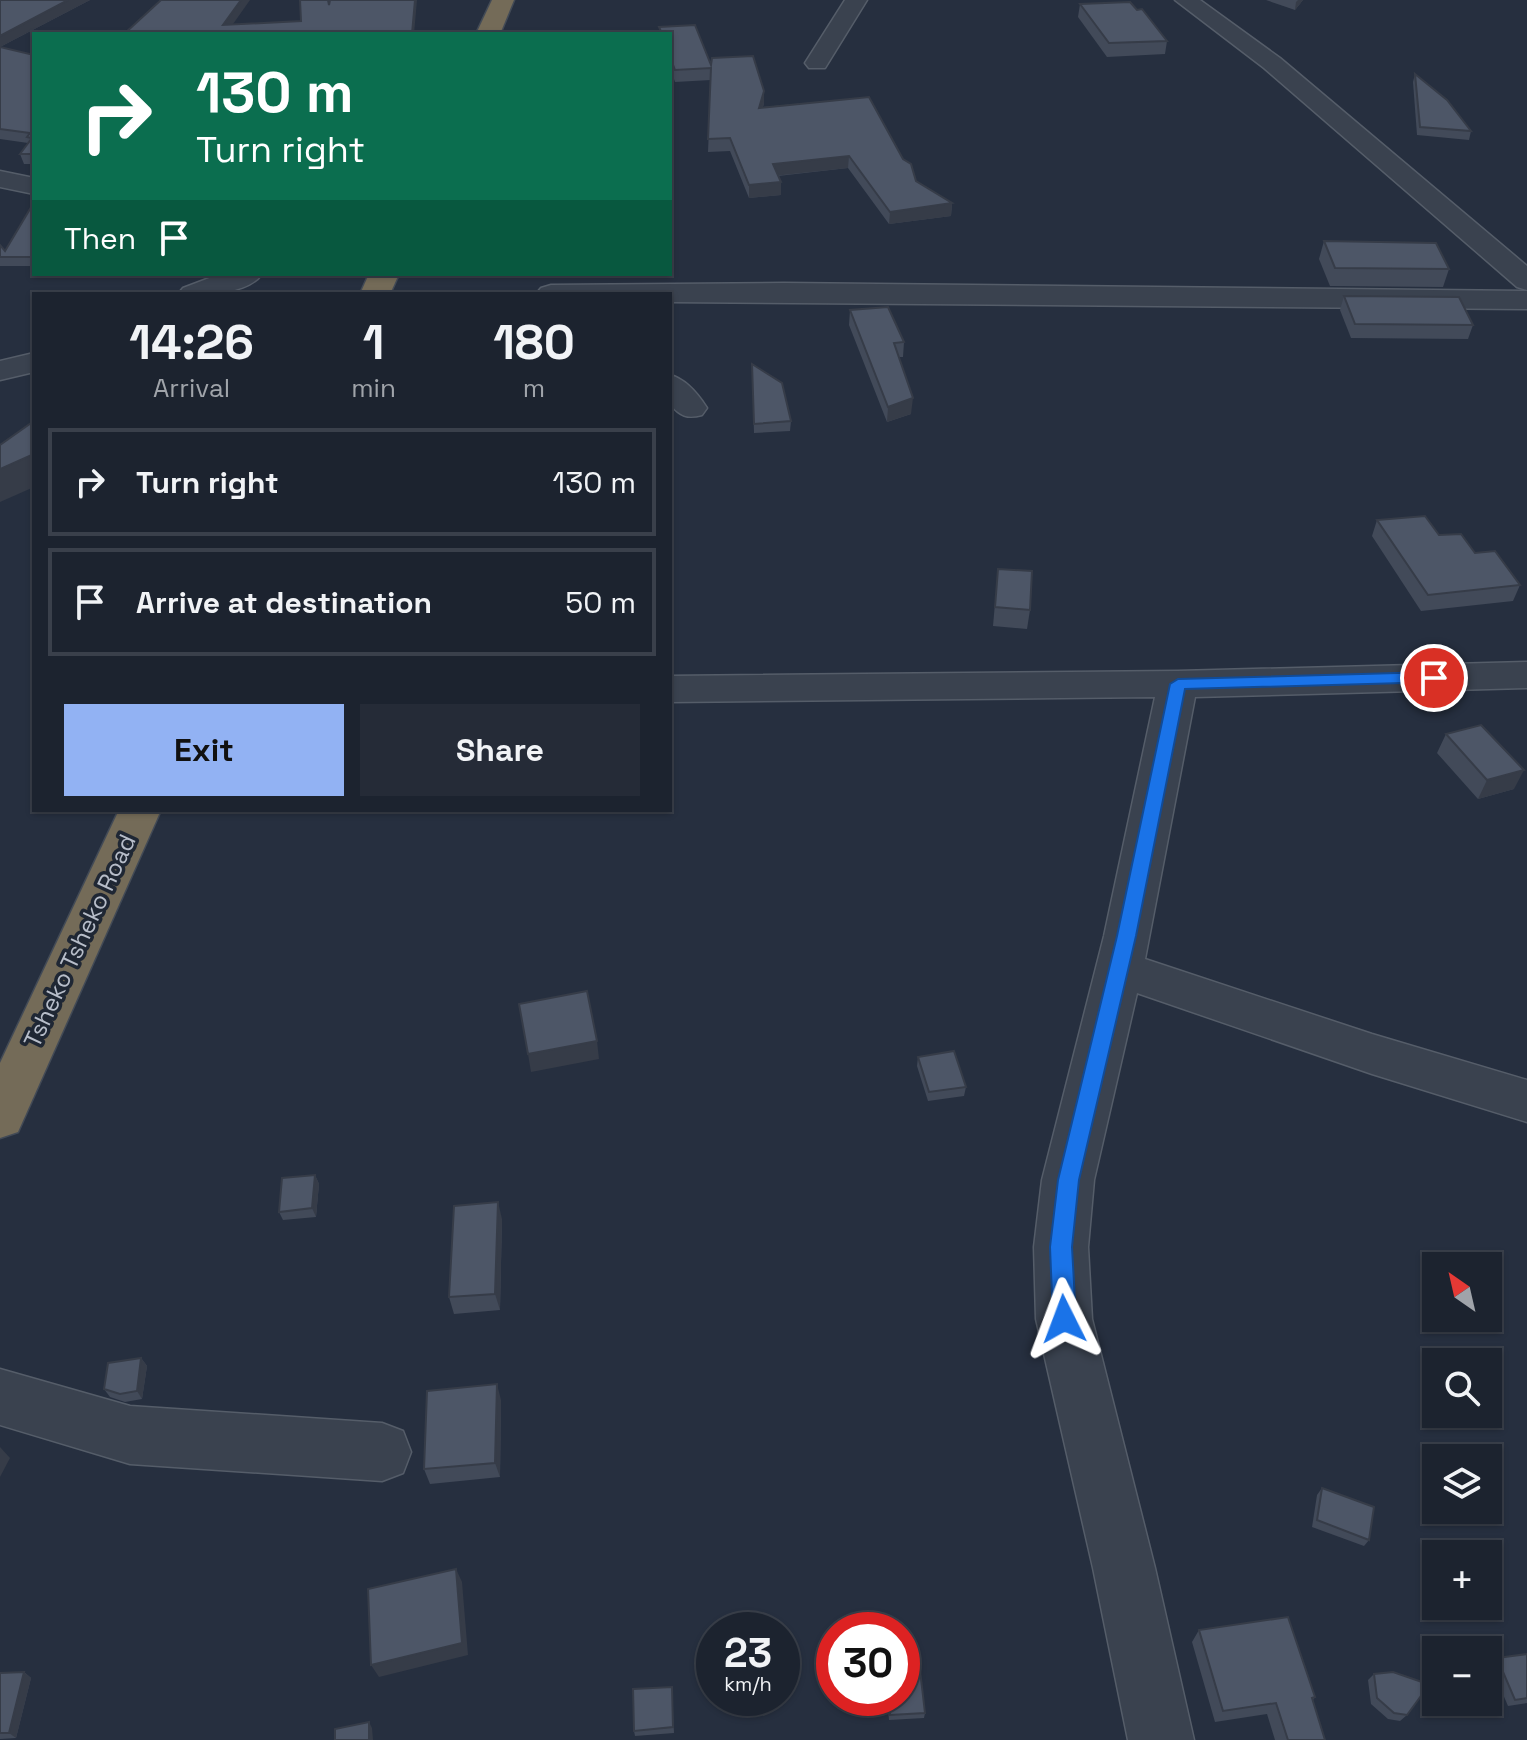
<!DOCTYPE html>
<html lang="en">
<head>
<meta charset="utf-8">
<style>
  :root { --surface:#1c232f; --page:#252b37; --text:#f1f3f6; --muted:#a0a4aa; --line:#3a404b; --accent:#92b2f3 }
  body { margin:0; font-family:"Space Grotesk",sans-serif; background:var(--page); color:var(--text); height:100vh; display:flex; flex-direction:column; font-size:30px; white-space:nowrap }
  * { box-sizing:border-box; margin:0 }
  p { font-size:26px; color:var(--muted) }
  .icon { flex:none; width:44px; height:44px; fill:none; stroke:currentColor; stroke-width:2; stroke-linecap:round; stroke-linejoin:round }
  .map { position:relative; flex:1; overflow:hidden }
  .drawer { position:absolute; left:32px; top:292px; width:640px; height:520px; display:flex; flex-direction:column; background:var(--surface); border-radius:0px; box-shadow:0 2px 6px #0004,0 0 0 2px var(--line) }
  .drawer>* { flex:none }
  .hud { position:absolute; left:32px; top:32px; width:640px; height:244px; border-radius:0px; box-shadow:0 2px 6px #0004,0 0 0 2px var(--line); background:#0b6e4f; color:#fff; overflow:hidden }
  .needle { width:52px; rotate:326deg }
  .controls { position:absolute; left:1422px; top:1252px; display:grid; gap:16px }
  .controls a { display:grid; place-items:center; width:80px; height:80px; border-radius:0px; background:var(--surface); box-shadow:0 2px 6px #0004,0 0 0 2px var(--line); font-size:40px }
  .speed { position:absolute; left:696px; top:1612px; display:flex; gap:16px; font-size:40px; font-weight:700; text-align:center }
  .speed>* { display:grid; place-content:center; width:104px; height:104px; border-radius:50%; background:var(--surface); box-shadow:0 2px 6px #0004,0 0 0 2px var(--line); line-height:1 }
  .speed small { font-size:20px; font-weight:400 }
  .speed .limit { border:12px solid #d22; background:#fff; color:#111 }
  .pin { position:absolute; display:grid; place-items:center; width:68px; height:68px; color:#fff; margin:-34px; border:4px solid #fff; border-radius:50%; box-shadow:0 2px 8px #0007 }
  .me { position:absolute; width:88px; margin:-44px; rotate:357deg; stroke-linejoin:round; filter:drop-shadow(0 0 6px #0008) }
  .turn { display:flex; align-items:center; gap:28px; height:168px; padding:0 32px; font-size:36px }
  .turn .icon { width:104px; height:104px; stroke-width:2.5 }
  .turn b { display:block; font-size:56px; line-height:68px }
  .then { display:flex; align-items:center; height:76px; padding:0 32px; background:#0003; gap:16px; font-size:30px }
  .eta { display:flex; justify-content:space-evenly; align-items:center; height:136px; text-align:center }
  .eta b { font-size:48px; font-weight:600; line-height:56px }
  .primary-button { display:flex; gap:16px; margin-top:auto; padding:16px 32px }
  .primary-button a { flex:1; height:92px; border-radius:0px; background:var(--accent); color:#111; font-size:32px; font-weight:600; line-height:92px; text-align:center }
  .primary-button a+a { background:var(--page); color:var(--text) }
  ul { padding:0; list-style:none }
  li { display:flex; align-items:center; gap:24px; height:108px; margin:0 16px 12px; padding:0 16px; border:4px solid var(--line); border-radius:0px }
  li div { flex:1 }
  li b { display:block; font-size:30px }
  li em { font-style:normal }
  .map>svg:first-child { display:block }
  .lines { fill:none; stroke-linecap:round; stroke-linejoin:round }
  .minor-casing { stroke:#555d69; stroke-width:3 }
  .highway-casing { stroke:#424a56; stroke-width:3 }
  .minor { fill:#3a424f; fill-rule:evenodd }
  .highway { fill:#746b58; fill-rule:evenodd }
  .wall { fill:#424a59 }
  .shaded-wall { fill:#363c48 }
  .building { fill:#4d5667; stroke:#363c48; stroke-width:2 }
  .route { fill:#1a73e8; stroke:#114b97; stroke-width:2 }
  .labels { text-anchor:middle; stroke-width:7; stroke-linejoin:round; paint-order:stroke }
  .street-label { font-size:24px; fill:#b7bdc9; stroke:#1f2734 }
</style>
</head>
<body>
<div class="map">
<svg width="1527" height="1740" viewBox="0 0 1527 1740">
  <rect width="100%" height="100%" fill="#262f3f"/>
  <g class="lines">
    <!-- minor casing -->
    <g class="minor-casing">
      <g id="minor">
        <path d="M845 0H867L825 68H809L805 63Z"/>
        <path d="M1175 0H1200L1280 58 1527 266V290L1517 287 1264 68Z"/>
        <path d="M0 171 34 178V194L0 187Z"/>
        <path d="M220 274H262C246 296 202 294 178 294L183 288Z"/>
        <path d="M784 283 1527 291V309L670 302V294H536L541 288 551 285Z"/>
        <path d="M34 353V372L0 380V361Z"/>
        <path d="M670 375C686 379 698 394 707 408L702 415C687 419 680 416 670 404Z"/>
        <path d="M1527 662V688L1195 697 1145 959 1372 1034 1527 1080V1122L1372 1074 1137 993 1094 1180 1088 1247 1092 1319 1155 1568 1194 1740H1128L1093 1568 1036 1319 1034 1247 1042 1180 1104 936 1155 697 670 702V676L1178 671Z"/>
        <path d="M0 1369 130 1406 382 1423 403 1431 411 1452 403 1473 382 1481 130 1464 0 1425Z"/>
      </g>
    </g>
    <!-- highway casing -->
    <g class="highway-casing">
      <g id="highway">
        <path d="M492 0H514L500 34H476Z"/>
        <path d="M369 274H399L390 294H360Z"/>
        <path d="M119 810H161L18 1132 0 1138V1063Z"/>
      </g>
    </g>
    <!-- minor -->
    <use href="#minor" class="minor"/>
    <!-- highway -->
    <use href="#highway" class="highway"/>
  </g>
  <!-- wall -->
  <g class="wall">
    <path d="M0 0H90L0 47 34 55V164H24L20 154 28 143 0 139Z"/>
    <path d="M1266 0H1303L1295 10Z"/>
    <path d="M1080 4 1137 10 1167 41 1165 54 1107 57 1078 17Z"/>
    <path d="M695 25 711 65 712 58 753 56 764 91V103L763 107 869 97 903 159 911 164 916 181 952 203 951 216 889 224 848 168 778 176 781 182V195L749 198 730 151 708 152 711 80 675 82 670 67V34H660L659 27Z"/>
    <path d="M1415 74 1471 131 1469 140 1417 135 1413 82Z"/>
    <path d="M34 204V266H0V245L5 251Z"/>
    <path d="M1324 241 1449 269 1443 287 1330 286 1319 259Z"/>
    <path d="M1344 296 1473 325 1468 339 1351 338 1340 310Z"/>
    <path d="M850 310 904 342 903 357H899L911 414 887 422 849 325Z"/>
    <path d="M752 364 791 421 790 431 754 433Z"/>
    <path d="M1377 520 1439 535 1475 553 1520 585 1513 601 1421 611 1372 536Z"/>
    <path d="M998 569 1030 610 1027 629 993 626Z"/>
    <path d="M1446 734 1514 789 1478 799 1437 753Z"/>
    <path d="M918 1057 966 1087 964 1096 928 1101 917 1066Z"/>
    <path d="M315 1175 319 1184 316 1217 283 1220 279 1212Z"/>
    <path d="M502 1219 500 1310 454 1314 449 1297Z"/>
    <path d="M141 1358 147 1366 142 1399 125 1402 110 1397 104 1389Z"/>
    <path d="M501 1400 500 1477 430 1484 424 1469Z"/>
    <path d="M1322 1488 1369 1540 1364 1546 1312 1527 1317 1495Z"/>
    <path d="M1199 1630 1315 1697 1313 1700 1325 1740H1275L1267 1714 1215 1722 1192 1642Z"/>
    <path d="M1527 1654V1703L1508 1706 1490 1664 1497 1658Z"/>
    <path d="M1436 1661V1696L1424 1692 1407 1715 1400 1721 1388 1719 1371 1704 1368 1680 1374 1674 1421 1681Z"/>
    <path d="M24 1672 31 1678 16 1738 0 1739V1673Z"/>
    <path d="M672 1687 674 1733 635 1736 634 1731Z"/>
    <path d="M887 1698H902L925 1713 924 1718 889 1720Z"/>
  </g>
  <!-- shaded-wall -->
  <g class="shaded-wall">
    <path d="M68 0H90L0 47V36Z"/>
    <path d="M241 0H250L226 34 223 25Z"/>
    <path d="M415 0H417L414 34H412Z"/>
    <path d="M1298 0H1303L1295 10 1296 2Z"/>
    <path d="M764 91V103L759 120V108Z"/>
    <path d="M849 156 848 168 773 176V164Z"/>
    <path d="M781 182V195L749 198V185Z"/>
    <path d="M952 203 951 216 889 224 890 212Z"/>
    <path d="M913 398 911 414 887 422 888 407Z"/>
    <path d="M34 454V487L0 502V469Z"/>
    <path d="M1524 770 1514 789 1478 799 1487 780Z"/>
    <path d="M597 1041 599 1059 531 1072 528 1054Z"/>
    <path d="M315 1175 319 1184 316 1217 312 1208Z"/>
    <path d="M498 1202 502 1219 500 1310 495 1294Z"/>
    <path d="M141 1358 147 1366 142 1399 137 1391Z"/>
    <path d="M497 1384 501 1400 500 1477 495 1463Z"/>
    <path d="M0 1447 10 1458 0 1477Z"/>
    <path d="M456 1569 462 1582 468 1655 379 1677 371 1665Z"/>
    <path d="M24 1672 31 1678 16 1738 9 1733Z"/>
    <path d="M369 1722 372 1728 373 1740H369Z"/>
  </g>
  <!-- building -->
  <g class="building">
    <path d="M0 0H68L0 36Z"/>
    <path d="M161 0H241L223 25 301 21 300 0H328L329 5 330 0H415L412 34H124Z"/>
    <path d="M1130 2 1137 10 1142 9 1167 41 1109 43 1080 4Z"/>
    <path d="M695 25 711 65 712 58 753 56 764 91 759 108 869 97 903 159 911 164 916 181 952 203 890 212 849 156 773 164 781 182 749 185 730 138 708 139 711 68 675 70 670 57V34H662L659 27Z"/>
    <path d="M0 47 34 55V154H20L32 138 27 137 30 133 0 129Z"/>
    <path d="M1415 74 1447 100 1471 131 1420 127Z"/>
    <path d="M33 204H34V257H0V245L5 251Z"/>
    <path d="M1324 241 1436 243 1449 269 1335 268Z"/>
    <path d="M1344 296 1459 297 1473 325 1355 324Z"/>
    <path d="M888 307 904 342 894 343 913 398 888 407 850 310Z"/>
    <path d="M752 364 782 383 791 421 754 424Z"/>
    <path d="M34 421V454L0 469V445Z"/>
    <path d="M1425 516 1439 535 1461 534 1475 553 1495 551 1520 585 1428 595 1377 520Z"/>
    <path d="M998 569 1032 571 1030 610 995 607Z"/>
    <path d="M1481 725 1524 770 1487 780 1446 734Z"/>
    <path d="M587 991 597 1041 528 1054 519 1004Z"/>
    <path d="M954 1051 966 1087 929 1092 918 1057Z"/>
    <path d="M315 1175 312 1208 279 1212 282 1178Z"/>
    <path d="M498 1202 495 1294 449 1297 454 1206Z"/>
    <path d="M141 1358 137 1391 120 1394 104 1389 108 1363Z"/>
    <path d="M497 1384 495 1463 424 1469 427 1391Z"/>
    <path d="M1322 1488 1374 1507 1369 1540 1317 1520Z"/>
    <path d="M456 1569 462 1643 371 1665 368 1589Z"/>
    <path d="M1288 1617 1315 1697 1312 1698 1325 1740H1288L1276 1703 1223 1711 1199 1630Z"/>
    <path d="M1527 1654V1698L1515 1700 1497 1658Z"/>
    <path d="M1436 1663V1688L1429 1685 1407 1715 1394 1713 1377 1698 1374 1674 1393 1672 1422 1682Z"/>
    <path d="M920 1670 925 1713 890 1715 889 1698H902V1671Z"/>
    <path d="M1488 1670 1496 1674 1488 1680Z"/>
    <path d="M24 1672 9 1733H0V1673Z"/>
    <path d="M672 1687 673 1727 634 1731 633 1689Z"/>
    <path d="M369 1722V1740H335V1729Z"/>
  </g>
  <!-- route -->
  <path class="route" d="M1434 672 1442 678 1439 682 1185 689 1136 936 1079 1180 1072 1247 1076 1319 1072 1327 1064 1330 1056 1327 1053 1319 1050 1247 1058 1180 1117 936 1170 684 1178 679Z"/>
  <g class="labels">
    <!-- street labels -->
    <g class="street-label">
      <text transform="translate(80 941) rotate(-65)" y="8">Tsheko Tsheko Road</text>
    </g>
  </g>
</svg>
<div class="controls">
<a><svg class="needle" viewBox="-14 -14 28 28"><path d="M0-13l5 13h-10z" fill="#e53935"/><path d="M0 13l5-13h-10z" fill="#a0a4aa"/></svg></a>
<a><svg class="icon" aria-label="search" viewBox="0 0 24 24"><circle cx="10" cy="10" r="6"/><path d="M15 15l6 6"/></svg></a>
<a><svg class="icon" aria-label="layers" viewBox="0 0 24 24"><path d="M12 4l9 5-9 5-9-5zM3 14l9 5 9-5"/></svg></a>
<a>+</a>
<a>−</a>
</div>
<div class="speed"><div>23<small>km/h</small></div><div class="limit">30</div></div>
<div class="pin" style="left:1434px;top:678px;background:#d93025"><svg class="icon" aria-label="arrive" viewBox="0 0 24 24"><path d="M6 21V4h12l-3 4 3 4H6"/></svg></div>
<svg class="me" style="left:1064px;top:1319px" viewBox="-20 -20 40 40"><path d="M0-17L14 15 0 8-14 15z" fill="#1a73e8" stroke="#fff" stroke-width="4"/></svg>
<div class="hud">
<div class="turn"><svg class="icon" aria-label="right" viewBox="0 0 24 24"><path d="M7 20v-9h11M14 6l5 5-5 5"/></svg><div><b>130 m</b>Turn right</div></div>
<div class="then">Then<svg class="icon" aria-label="arrive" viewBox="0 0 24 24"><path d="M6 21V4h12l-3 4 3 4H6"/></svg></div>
</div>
<section class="drawer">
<div class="eta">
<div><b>14:26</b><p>Arrival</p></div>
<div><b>1</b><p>min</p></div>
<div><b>180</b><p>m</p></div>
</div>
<ul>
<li><svg class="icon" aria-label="right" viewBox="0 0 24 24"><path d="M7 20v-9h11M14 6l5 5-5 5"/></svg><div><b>Turn right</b></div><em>130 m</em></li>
<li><svg class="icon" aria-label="arrive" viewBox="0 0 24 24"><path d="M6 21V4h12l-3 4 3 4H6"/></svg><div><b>Arrive at destination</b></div><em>50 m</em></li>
</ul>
<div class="primary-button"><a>Exit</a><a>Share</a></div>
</section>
</div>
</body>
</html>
